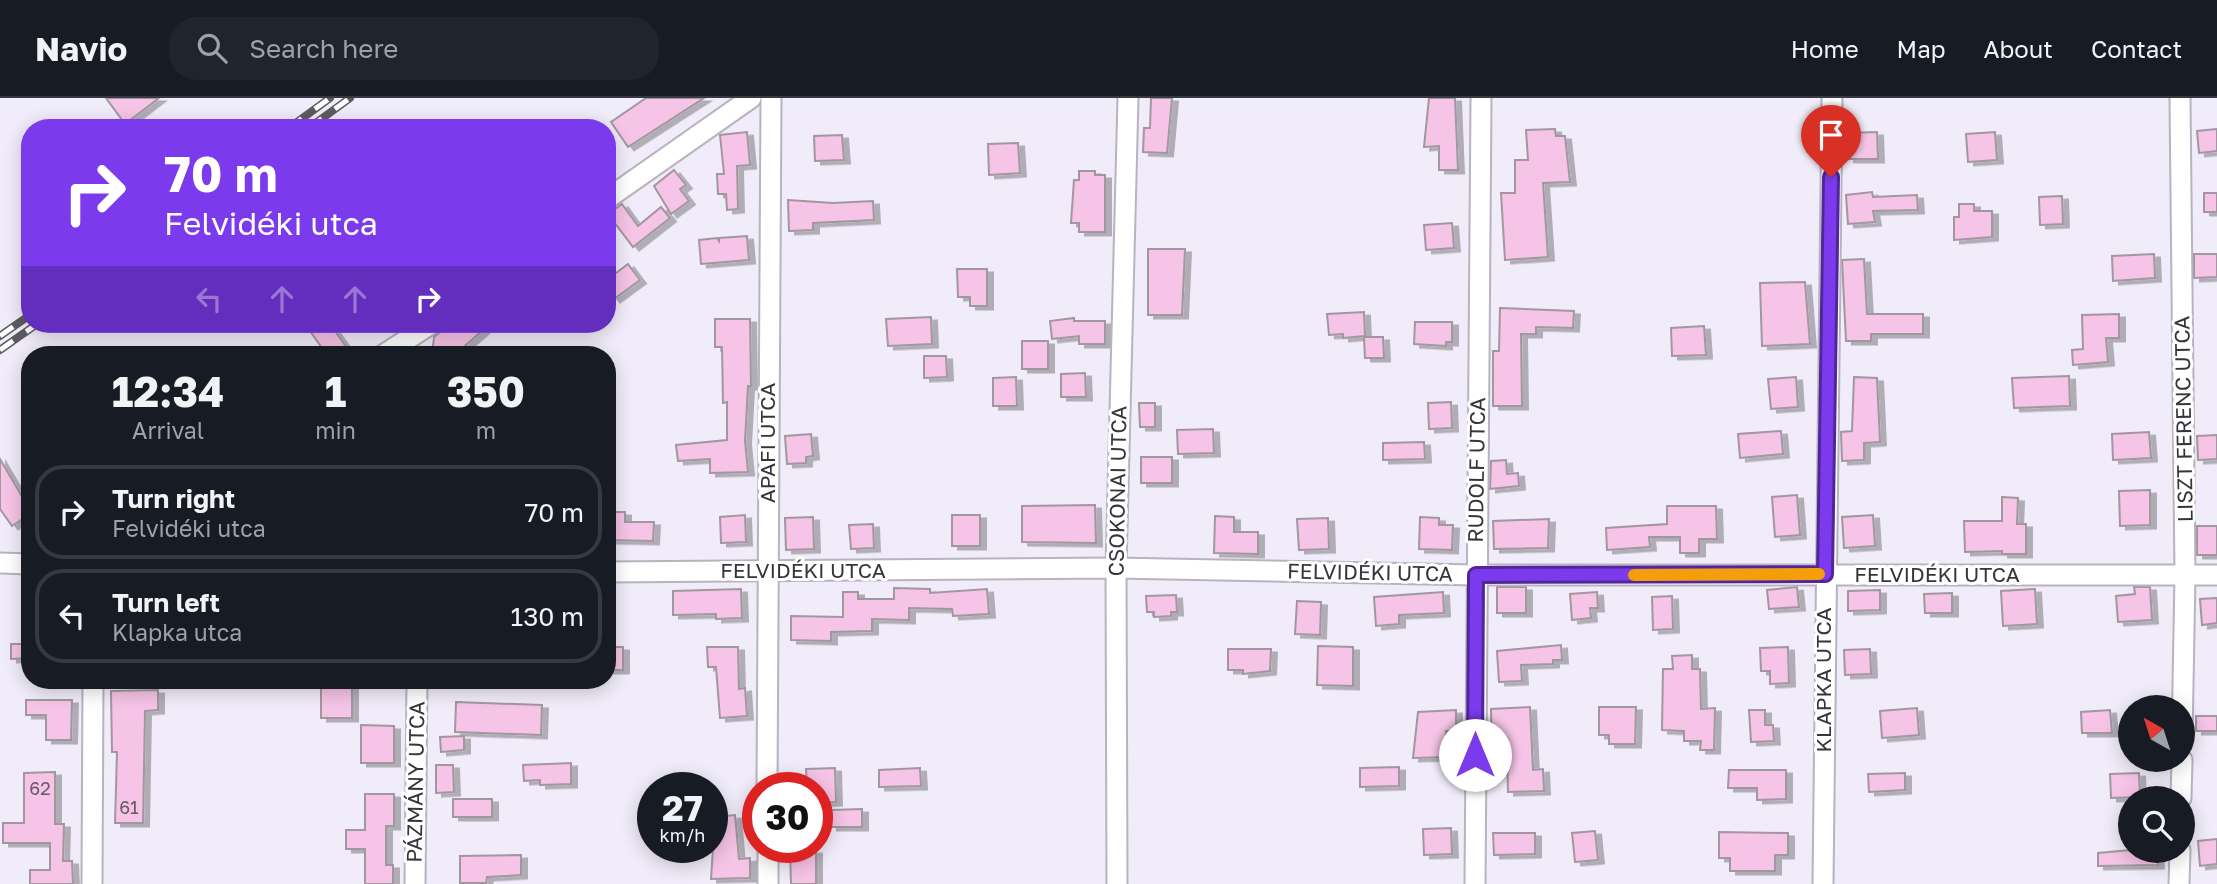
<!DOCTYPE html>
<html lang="en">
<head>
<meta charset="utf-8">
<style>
  :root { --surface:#171b24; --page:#20242c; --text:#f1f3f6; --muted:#9ea1a6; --line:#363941 }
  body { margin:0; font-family:"Golos Text",sans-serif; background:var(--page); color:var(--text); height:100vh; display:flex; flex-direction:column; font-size:26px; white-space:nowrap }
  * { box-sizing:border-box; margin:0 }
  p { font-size:23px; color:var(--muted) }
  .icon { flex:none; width:38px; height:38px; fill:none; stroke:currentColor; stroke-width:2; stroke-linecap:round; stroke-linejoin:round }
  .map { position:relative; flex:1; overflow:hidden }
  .details { position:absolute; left:21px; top:248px; width:595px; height:343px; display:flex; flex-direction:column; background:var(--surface); border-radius:28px; box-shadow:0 4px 18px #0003 }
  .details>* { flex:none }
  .hud { position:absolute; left:21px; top:21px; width:595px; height:214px; border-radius:28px; box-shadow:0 4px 18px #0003; background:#7c3aed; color:#fff; overflow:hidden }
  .needle { width:46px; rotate:321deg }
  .tools { position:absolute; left:2118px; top:597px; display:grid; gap:14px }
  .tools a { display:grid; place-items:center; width:77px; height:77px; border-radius:50%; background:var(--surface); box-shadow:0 4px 18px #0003; font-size:35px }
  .speed { position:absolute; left:637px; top:674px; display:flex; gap:14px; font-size:35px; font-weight:700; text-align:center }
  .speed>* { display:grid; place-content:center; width:91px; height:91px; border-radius:50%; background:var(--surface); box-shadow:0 4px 18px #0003; line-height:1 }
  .speed small { font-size:18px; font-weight:400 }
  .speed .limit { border:10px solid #d22; background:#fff; color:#111 }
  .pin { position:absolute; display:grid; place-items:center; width:60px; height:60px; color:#fff; margin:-72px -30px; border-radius:50% 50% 50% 0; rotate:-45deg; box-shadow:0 0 7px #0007 }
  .pin .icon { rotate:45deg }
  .me { position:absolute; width:77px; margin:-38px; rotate:0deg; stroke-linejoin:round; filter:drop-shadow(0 0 5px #0008) }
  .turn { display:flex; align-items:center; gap:24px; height:147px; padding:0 28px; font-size:32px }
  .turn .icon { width:91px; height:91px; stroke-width:2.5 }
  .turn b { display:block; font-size:49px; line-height:60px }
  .lanes { display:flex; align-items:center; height:66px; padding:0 28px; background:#0003; justify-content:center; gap:35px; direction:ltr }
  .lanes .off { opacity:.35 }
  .eta { display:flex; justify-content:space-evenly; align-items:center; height:119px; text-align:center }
  .eta b { font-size:42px; font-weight:700; line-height:49px }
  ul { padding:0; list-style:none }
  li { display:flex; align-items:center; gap:21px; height:94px; margin:0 14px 10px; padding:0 14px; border:4px solid var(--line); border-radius:28px }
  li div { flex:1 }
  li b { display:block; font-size:26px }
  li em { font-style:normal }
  header { display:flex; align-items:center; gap:42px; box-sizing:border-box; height:98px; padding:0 35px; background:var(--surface); border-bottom:2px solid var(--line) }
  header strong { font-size:33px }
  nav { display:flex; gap:38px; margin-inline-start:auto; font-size:24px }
  .search { width:490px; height:63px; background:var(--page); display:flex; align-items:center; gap:18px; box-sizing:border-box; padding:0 24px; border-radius:28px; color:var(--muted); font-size:26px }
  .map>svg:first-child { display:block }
  .building { fill:#f6c4e6; stroke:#a3979f; stroke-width:2; filter:url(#shadow) }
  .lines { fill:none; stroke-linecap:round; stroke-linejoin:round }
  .minor-casing { stroke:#b7b3bf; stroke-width:23 }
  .minor { stroke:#fff; stroke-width:19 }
  .rail-casing { stroke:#5d5b61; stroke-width:8 }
  .rail { stroke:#fff; stroke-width:5; stroke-dasharray:16; stroke-linecap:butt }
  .route-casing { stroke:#51269a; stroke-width:18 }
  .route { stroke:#7c3aed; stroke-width:12 }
  .slow { stroke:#f59e0b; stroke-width:12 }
  .labels { text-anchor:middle; stroke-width:6; stroke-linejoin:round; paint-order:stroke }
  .number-label { font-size:18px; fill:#675965 }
  .street-label { font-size:21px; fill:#37353a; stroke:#fff }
</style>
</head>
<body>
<header>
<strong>Navio</strong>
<div class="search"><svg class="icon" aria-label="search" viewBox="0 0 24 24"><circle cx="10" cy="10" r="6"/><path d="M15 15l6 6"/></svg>Search here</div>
<nav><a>Home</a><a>Map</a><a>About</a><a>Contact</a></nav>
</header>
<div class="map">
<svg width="2217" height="786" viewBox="0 0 2217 786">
  <defs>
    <filter id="shadow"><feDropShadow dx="6" dy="3.5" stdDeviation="0" flood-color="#0004"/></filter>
  </defs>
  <rect width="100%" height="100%" fill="#f1ecf9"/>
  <!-- building -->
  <g class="building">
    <path d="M106 0H159L125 26Z"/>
    <path d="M646 0H704L628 49 611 24Z"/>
    <path d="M1151 0H1172L1167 55 1143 54 1144 30H1150Z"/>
    <path d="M1429 0H1455L1458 72H1439V48L1424 49Z"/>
    <path d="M1555 31 1556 38H1565L1570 84 1543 85 1548 159 1505 162 1501 95H1515V62H1528L1526 32Z"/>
    <path d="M2217 31V53L2199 55 2197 33Z"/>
    <path d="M747 34 750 67 737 68 738 111 727 112 726 96H718L717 76H724L720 37Z"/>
    <path d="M1877 34 1878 61H1848V35Z"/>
    <path d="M1995 34 1997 62 1968 64 1966 36Z"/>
    <path d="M842 37 844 62 815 63 814 38Z"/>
    <path d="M1018 45 1020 75 989 77 988 46Z"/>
    <path d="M674 72 686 87 680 91 689 103 671 116 654 88Z"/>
    <path d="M1079 73H1095V77H1105V134H1079V125H1071L1074 82H1079Z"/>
    <path d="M1872 94 1873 99 1917 97 1918 112 1873 113 1875 124 1848 126 1846 97Z"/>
    <rect x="2204" y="95" width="13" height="19"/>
    <path d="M2062 98 2063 126 2040 127 2039 99Z"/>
    <path d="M788 102 833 105 873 103 874 122 813 125V132L789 133Z"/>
    <path d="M622 106 638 128 661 109 670 120 633 149 608 116Z"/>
    <path d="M1959 106H1974V113H1992V139L1954 142V119H1959Z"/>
    <path d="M1452 125 1454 150 1426 152 1424 127Z"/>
    <path d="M747 138 749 162 701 166 699 142 717 140 719 143V140Z"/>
    <path d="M1148 151H1185L1182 217H1148Z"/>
    <path d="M2154 156 2155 180 2113 183 2112 158Z"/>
    <path d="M2194 156H2217V179L2194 180Z"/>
    <path d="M1864 161 1867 216H1923V236H1871V243H1846L1842 162Z"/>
    <path d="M628 166 640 182 614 201 607 192V182Z"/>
    <path d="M957 171H987V208H970V199H958Z"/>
    <path d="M1805 184 1810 246 1762 248 1760 185Z"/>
    <path d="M1500 210 1574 213 1573 230 1536 229V236H1521L1522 308H1493V253H1499Z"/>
    <path d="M1364 214 1365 238 1343 240V236L1329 237 1327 216Z"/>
    <path d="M2119 216V240H2106L2108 264 2073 267 2072 252 2083 251 2082 217Z"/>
    <path d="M931 219 932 246 888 248 886 221Z"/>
    <path d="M1074 220V223H1105V246H1079V238L1052 241 1050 223Z"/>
    <path d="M715 221H750L751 288H748L745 343 748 374 710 375V361L678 363 676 347 727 342V304L723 305 722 249H715Z"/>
    <path d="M1415 224H1452V244H1446V248L1414 246Z"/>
    <path d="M305 226H330L352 257H327Z"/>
    <path d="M450 226H490L459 253V257H432L434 239Z"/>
    <path d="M1704 228 1706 257 1672 258 1671 230Z"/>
    <path d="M1364 239H1383L1384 260H1365Z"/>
    <rect x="1022" y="243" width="26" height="28"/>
    <path d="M924 258H946L947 279 924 280Z"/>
    <path d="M1085 275 1086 299H1061V276Z"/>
    <path d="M2069 278 2070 308 2014 310 2012 280Z"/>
    <path d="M1016 279 1017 308H993V280Z"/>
    <path d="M1796 279 1798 309 1771 311 1768 281Z"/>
    <path d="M1854 279 1877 280 1880 344 1864 345V362L1842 363 1841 334 1852 333Z"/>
    <path d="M1451 304 1452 330 1429 331 1428 305Z"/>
    <path d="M1139 305H1155V329H1140Z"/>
    <path d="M1213 331 1214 355 1178 356 1177 332Z"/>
    <path d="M1781 333 1783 356 1740 360 1738 336Z"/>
    <path d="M2149 334 2151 360 2113 362 2112 336Z"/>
    <path d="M811 336 813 358 806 359V365L787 366 785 338Z"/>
    <path d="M2217 337V361L2198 362 2197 338Z"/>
    <path d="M1424 344 1425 361 1383 362V345Z"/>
    <rect x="1141" y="359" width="31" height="26"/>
    <path d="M0 361 30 412V416L12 428 0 411Z"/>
    <path d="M1506 362 1507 376 1518 375 1519 388 1490 391 1491 363Z"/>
    <path d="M2150 392V427L2120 428 2119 393Z"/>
    <path d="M1797 397 1800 437 1775 439 1772 399Z"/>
    <path d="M2002 399 2018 400 2017 426H2026V456H2002V453L1965 454 1964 423H2002Z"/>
    <path d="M1095 407 1096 445 1022 444V408Z"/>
    <path d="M1667 408H1716L1717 441H1699V455H1680V439H1649L1650 449 1607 452 1606 430 1667 426Z"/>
    <path d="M607 414H625V424H654L653 443 607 442Z"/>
    <path d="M745 417 746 444 721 445 720 419Z"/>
    <rect x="952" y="417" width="28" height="31"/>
    <path d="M1873 417 1875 448 1844 450 1842 419Z"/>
    <path d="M1215 418 1234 419V434H1258V456L1214 455Z"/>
    <path d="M813 419 814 451 786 452 785 420Z"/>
    <path d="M1420 419 1439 420V427H1453L1452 452 1419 451Z"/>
    <path d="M1328 420 1329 451 1299 452 1297 421Z"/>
    <path d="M1549 421 1548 450 1494 451 1493 423Z"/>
    <path d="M873 426 874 450 851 451 849 427Z"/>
    <rect x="2197" y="428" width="20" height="29"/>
    <rect x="1497" y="489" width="29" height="26"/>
    <path d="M1797 489 1799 509 1769 511 1767 492Z"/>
    <path d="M2134 489H2150L2152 522 2118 524 2116 498 2135 496Z"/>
    <path d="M894 490 930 491V495L987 491 989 516 953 518 952 511 909 510V522L872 521V533L831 534V543L791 542V518L843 519V494H858V501H894Z"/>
    <path d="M741 491 742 520 716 521V516L673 517V493Z"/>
    <path d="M2035 491 2037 526 2003 528 2001 493Z"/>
    <path d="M1880 492V512L1848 513V493Z"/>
    <path d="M1443 494 1444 515 1399 517V526L1376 528 1374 499Z"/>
    <path d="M1597 494 1598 510H1590L1591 520 1572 522 1570 496Z"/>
    <path d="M1952 495V515H1925L1924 496Z"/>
    <path d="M1176 497 1177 514H1171V518L1154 519V514H1147L1146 498Z"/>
    <path d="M1672 498 1673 531 1653 532 1652 499Z"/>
    <path d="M2217 500V525L2202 527 2200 501Z"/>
    <path d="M1297 503 1321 504 1320 537 1295 536Z"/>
    <path d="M11 546H30V560L11 561Z"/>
    <path d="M1561 547 1562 562H1553V566L1521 567 1522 583 1499 584 1497 553Z"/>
    <path d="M1318 548 1353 549V588L1317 587Z"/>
    <rect x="607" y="549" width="16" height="23"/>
    <path d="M707 549H738L739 591 745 590 747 618 720 620 716 569H708Z"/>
    <path d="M1788 549 1789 585 1770 586V573H1761L1760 550Z"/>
    <path d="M1228 551H1271L1270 573 1243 576V572H1228Z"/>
    <path d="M1870 551 1871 576 1845 577 1844 552Z"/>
    <path d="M1692 557V571H1700L1701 611 1715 610 1714 652H1700L1701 643H1684V633L1662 632 1663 571H1673L1672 558Z"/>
    <rect x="321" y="583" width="31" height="37"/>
    <path d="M158 592V612L145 613 143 725H115L117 654H112L111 593Z"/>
    <path d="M26 602H72L71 642H46V617H26Z"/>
    <path d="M456 604 542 607 541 637 455 634Z"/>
    <path d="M1530 609 1533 672 1543 671 1544 693 1508 694 1507 654H1492L1491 611Z"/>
    <path d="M1599 609H1636L1635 646H1609V637H1599Z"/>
    <path d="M1917 610 1919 637 1882 640 1880 613Z"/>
    <path d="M1456 612V633H1446L1447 659 1413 660 1418 614Z"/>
    <path d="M1749 612H1765V627H1773L1774 643 1751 644Z"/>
    <path d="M2110 612 2112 635H2082L2081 614Z"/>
    <rect x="2196" y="618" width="21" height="15"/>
    <path d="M361 627 394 628V665H361Z"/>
    <path d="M464 638V652L441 654 440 639Z"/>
    <path d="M571 665V686L540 687V682L524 683 523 667Z"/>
    <path d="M436 667H453L454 694 436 695Z"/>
    <path d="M1399 669V688L1360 689V670Z"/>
    <path d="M835 670 836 704 817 705V690H807L806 671Z"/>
    <path d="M920 670 921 688 879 689V672Z"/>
    <path d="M1729 672H1786V701L1757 702V690H1728Z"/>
    <path d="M55 674V726H64L63 763H72L73 786H30V772H50V745H3V725H24V675Z"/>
    <path d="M1905 675V692L1869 694 1868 676Z"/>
    <path d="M2139 675 2140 699 2111 700 2110 676Z"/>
    <path d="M365 696H394V728H386V767H393V786H365V751H346V732H365Z"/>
    <rect x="453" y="701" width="39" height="18"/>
    <path d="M862 711V729H831V712Z"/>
    <path d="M735 717 739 761 750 760V780L711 781 715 719Z"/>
    <path d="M1451 730 1452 756 1424 757 1423 731Z"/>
    <path d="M1595 733 1598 762 1575 764 1572 735Z"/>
    <path d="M1719 734 1788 735V757H1775V773H1730V760H1719Z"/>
    <path d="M1493 735H1535V756L1494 757Z"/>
    <path d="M2217 741V766L2200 768 2198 743Z"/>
    <path d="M816 752V786H791L790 753Z"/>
    <path d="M2131 752H2157L2158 767 2098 768V755Z"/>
    <path d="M521 757V777L487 779 486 785H460V758Z"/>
  </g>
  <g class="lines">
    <!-- minor casing -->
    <g class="minor-casing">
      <g id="minor">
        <path d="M2180 0 2185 477 2182 641"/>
        <path d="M607 101 751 0"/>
        <path d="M383 257 431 226"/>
        <path d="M0 465 30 466"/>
        <path d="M607 474 1116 470 1476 477H2217"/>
        <path d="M767 690 771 0"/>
        <path d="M2181 700 2182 662"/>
        <path d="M768 749V786"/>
        <path d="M92 786 93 583"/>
        <path d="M415 786 417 583"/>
        <path d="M1117 786 1116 470 1128 0"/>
        <path d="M1475 786 1481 0"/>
        <path d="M1823 786 1832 0"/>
        <path d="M2179 786 2180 752"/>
      </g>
    </g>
    <!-- minor -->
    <use href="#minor" class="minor"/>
    <!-- rail casing -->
    <g class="rail-casing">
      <g id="rail">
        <path d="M289 30 330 0"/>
        <path d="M309 30 350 0"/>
        <path d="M0 238 30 217"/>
        <path d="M0 252 37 226"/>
      </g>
    </g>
    <!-- rail -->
    <use href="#rail" class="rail"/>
  </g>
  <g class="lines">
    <!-- route casing -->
    <g class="route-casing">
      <path id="route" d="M1475 657 1476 477 1825 476 1831 79"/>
    </g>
    <!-- route -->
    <use href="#route" class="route"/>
    <!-- slow -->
    <path class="slow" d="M1634 477 1819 476"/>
  </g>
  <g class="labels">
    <!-- number labels -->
    <g class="number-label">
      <text x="40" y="697">62</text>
      <text x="129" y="716">61</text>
    </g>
    <!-- street labels -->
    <g class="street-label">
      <text transform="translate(2184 321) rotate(-91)" y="7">LISZT FERENC UTCA</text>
      <text transform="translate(768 345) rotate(-90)" y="7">APAFI UTCA</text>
      <text transform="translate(1477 372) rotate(-89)" y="7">RUDOLF UTCA</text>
      <text transform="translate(1118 393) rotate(-89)" y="7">CSOKONAI UTCA</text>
      <text x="803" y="480">FELVIDÉKI UTCA</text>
      <text transform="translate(1370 475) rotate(1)" y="7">FELVIDÉKI UTCA</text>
      <text x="1937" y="484">FELVIDÉKI UTCA</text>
      <text transform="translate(1824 582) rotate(-90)" y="7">KLAPKA UTCA</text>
      <text transform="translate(416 684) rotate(-89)" y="7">PÁZMÁNY UTCA</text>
    </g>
  </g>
</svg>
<div class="tools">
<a><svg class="needle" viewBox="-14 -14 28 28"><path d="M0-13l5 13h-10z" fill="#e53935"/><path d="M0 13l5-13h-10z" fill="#9ea1a6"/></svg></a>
<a><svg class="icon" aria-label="search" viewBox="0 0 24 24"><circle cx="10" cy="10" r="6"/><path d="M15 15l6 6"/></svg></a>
</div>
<div class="speed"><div>27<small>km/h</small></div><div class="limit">30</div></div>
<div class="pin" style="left:1831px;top:79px;background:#d93025"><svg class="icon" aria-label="arrive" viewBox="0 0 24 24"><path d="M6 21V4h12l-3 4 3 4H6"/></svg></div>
<svg class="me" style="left:1475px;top:657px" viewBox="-20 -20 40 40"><circle r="19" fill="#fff"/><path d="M0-13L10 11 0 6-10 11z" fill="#7c3aed"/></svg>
<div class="hud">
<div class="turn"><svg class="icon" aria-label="right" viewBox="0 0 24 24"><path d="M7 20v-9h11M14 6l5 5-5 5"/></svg><div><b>70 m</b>Felvidéki utca</div></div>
<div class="lanes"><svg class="icon off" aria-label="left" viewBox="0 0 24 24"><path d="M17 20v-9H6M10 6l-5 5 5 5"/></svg><svg class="icon off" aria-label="ahead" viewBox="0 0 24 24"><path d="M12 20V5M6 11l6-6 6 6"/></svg><svg class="icon off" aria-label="ahead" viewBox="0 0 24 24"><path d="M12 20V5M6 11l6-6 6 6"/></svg><svg class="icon" aria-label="right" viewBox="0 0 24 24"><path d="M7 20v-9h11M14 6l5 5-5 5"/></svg></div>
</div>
<section class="details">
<div class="eta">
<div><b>12:34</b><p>Arrival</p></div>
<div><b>1</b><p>min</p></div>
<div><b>350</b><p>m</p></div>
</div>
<ul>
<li><svg class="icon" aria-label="right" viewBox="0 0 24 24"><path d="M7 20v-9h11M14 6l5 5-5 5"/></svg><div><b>Turn right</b><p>Felvidéki utca</p></div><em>70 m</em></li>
<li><svg class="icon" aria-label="left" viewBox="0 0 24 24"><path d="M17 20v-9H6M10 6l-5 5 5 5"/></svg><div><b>Turn left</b><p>Klapka utca</p></div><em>130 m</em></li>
</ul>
</section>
</div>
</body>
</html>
